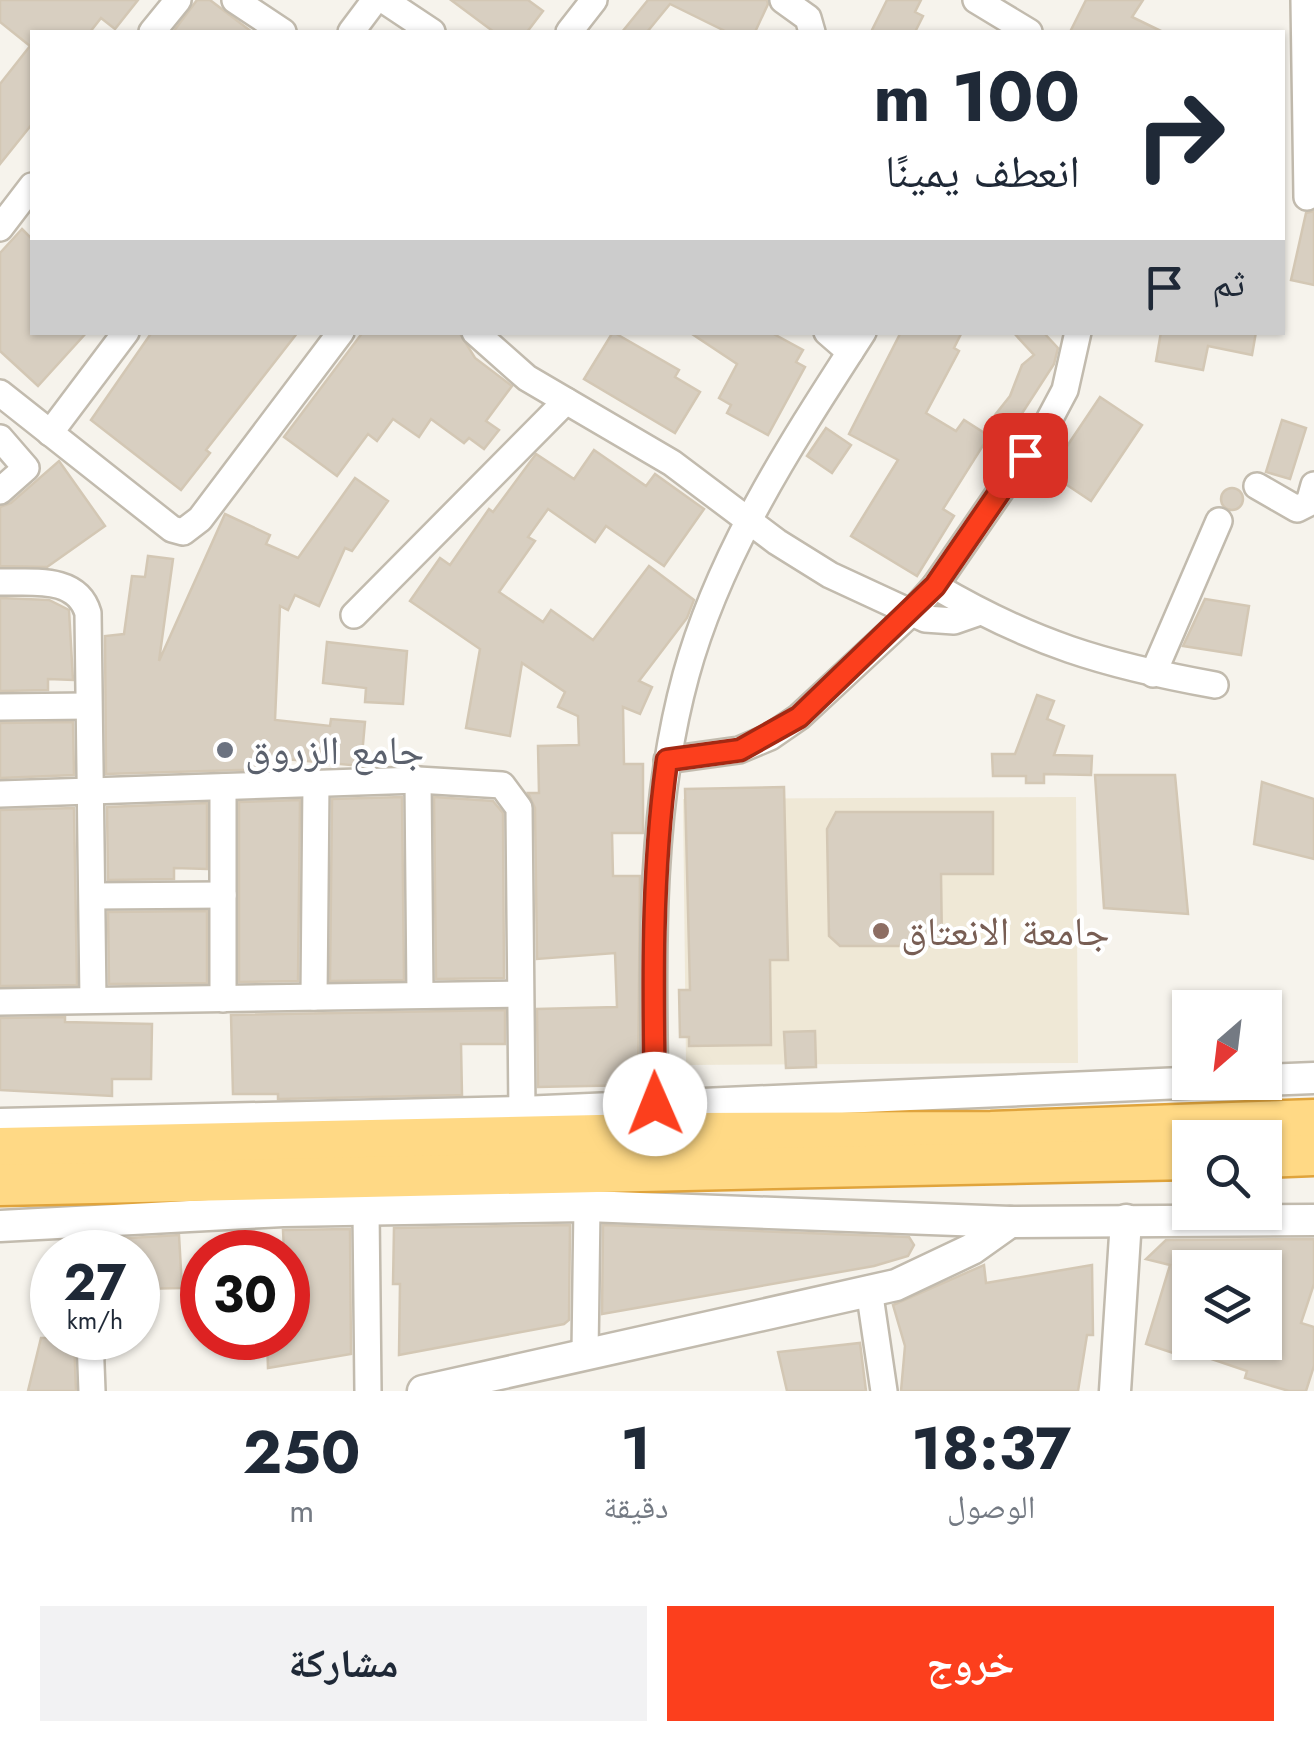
<!DOCTYPE html>
<html lang="ar">
<head>
<meta charset="utf-8">
<style>
  :root { --surface:#fff; --page:#f2f2f3; --text:#1f2937; --muted:#747a83; --accent:#fc3f1d }
  body { margin:0; font-family:Jost,"Noto Naskh Arabic",sans-serif; background:var(--page); color:var(--text); direction:rtl; height:100vh; display:flex; flex-direction:column; font-size:38px; white-space:nowrap }
  * { box-sizing:border-box; margin:0 }
  p { font-size:32px; color:var(--muted) }
  .icon { flex:none; width:55px; height:55px; fill:none; stroke:currentColor; stroke-width:2; stroke-linecap:round; stroke-linejoin:round }
  .map { position:relative; height:1391px; overflow:hidden; direction:ltr }
  .sheet { display:flex; flex-direction:column; background:var(--surface); flex:1 }
  .sheet>* { flex:none }
  .banner { position:absolute; left:30px; top:30px; width:1255px; height:305px; border-radius:0px; box-shadow:0 2px 8px #0004; direction:rtl; background:#fff; color:var(--text); overflow:hidden }
  .needle { width:65px; rotate:208deg }
  .fabs { position:absolute; left:1172px; top:990px; display:grid; gap:20px }
  .fabs a { display:grid; place-items:center; width:110px; height:110px; border-radius:0px; background:var(--surface); box-shadow:0 2px 8px #0004; font-size:50px }
  .speed { position:absolute; left:30px; top:1230px; display:flex; gap:20px; font-size:50px; font-weight:700; text-align:center }
  .speed>* { display:grid; place-content:center; width:130px; height:130px; border-radius:50%; background:var(--surface); box-shadow:0 2px 8px #0004; line-height:1 }
  .speed small { font-size:25px; font-weight:400 }
  .speed .limit { border:15px solid #d22; background:#fff; color:#111 }
  .pin { position:absolute; display:grid; place-items:center; width:85px; height:85px; color:#fff; margin:-42px; border-radius:20px; box-shadow:0 5px 15px #0006 }
  .me { position:absolute; width:110px; margin:-55px; rotate:359deg; stroke-linejoin:round; filter:drop-shadow(0 0 8px #0008) }
  .turn { display:flex; align-items:center; gap:35px; height:210px; padding:0 40px; font-size:45px }
  .turn .icon { width:130px; height:130px; stroke-width:2.5 }
  .turn b { display:block; font-size:70px; line-height:85px }
  .then { display:flex; align-items:center; height:95px; padding:0 40px; background:#0003; gap:20px; font-size:38px }
  .eta { display:flex; justify-content:space-evenly; align-items:center; height:170px; text-align:center }
  .eta b { font-size:60px; font-weight:700; line-height:70px }
  .primary-button { display:flex; gap:20px; margin-top:auto; padding:20px 40px }
  .primary-button a { flex:1; height:115px; border-radius:0px; background:var(--accent); color:#fff; font-size:40px; font-weight:700; line-height:115px; text-align:center }
  .primary-button a+a { background:var(--page); color:var(--text) }
  .map>svg:first-child { display:block }
  .education { fill:#efe8d6 }
  .building { fill:#d8cfc1; stroke:#d3c7b4; stroke-width:2.5; fill-rule:evenodd }
  .lines { fill:none; stroke-linecap:round; stroke-linejoin:round }
  .minor-casing { stroke:#c2bbae; stroke-width:30 }
  .tertiary-casing { stroke:#c2bbae; stroke-width:35 }
  .trunk-casing { stroke:#e0a43c; stroke-width:45 }
  .minor { stroke:#fff; stroke-width:25 }
  .tertiary { stroke:#fff; stroke-width:30 }
  .trunk { stroke:#ffd985; stroke-width:40 }
  .route-casing { stroke:#a42913; stroke-width:25 }
  .route { stroke:#fc3f1d; stroke-width:18 }
  .worship-dot { fill:#6b7280; stroke:#fff; stroke-width:4 }
  .education-dot { fill:#8d6e63; stroke:#fff; stroke-width:4 }
  .labels { text-anchor:middle; stroke-width:8; stroke-linejoin:round; paint-order:stroke }
  .worship-label { font-size:40px; fill:#5b616d; stroke:#fff; text-anchor:start }
  .education-label { font-size:40px; fill:#785e54; stroke:#fff; text-anchor:start }
</style>
</head>
<body>
<div class="map">
<svg width="1314" height="1391" viewBox="0 0 1314 1391">
  <rect width="100%" height="100%" fill="#f6f3ec"/>
  <!-- education -->
  <path class="education" d="M1076 797 1078 1063 686 1065 683 799Z"/>
  <!-- building -->
  <g class="building">
    <path d="M0 0H138L115 29 101 18 90 32H32V124L0 164V84L30 46 0 22Z"/>
    <path d="M197 0H210L252 32H173Z"/>
    <path d="M451 0H528L543 11 527 32H494Z"/>
    <path d="M648 0H767L768 4 755 32H727L670 4 647 32H622Z"/>
    <path d="M887 0H921L915 12 923 16 915 32H871Z"/>
    <path d="M1086 0H1143L1132 17 1163 32H1070Z"/>
    <path d="M1314 211V285L1291 280 1306 213Z"/>
    <path d="M22 229 32 239V332H87L38 386 0 351V253Z"/>
    <path d="M152 332H298L206 450 210 453 181 490 91 420Z"/>
    <path d="M363 332H459L475 358 512 386 486 421 499 430 484 449 469 438 464 443 431 419 419 437 393 419 377 441 368 434 337 476 284 437Z"/>
    <path d="M613 332 679 370 675 377 700 392 675 433 584 379Z"/>
    <path d="M689 332H770L803 350 796 362 805 367 768 435 727 413 731 405 719 398 737 364Z"/>
    <path d="M901 332H962L954 348 959 351 926 413 956 431 964 420 989 436 943 509 954 516 917 576 851 536 898 460 849 434Z"/>
    <path d="M1013 332H1043L1058 348 1054 364 1006 438 994 433 995 415 1010 396 1022 365 1034 355Z"/>
    <path d="M1161 332H1256L1252 355 1208 346 1203 370 1156 361Z"/>
    <path d="M1100 397 1142 425 1091 501 1049 473Z"/>
    <path d="M1282 420 1306 428 1290 479 1266 472Z"/>
    <path d="M826 428 851 445 832 473 807 456Z"/>
    <path d="M594 450 646 486 655 474 704 509 664 566 606 526 595 542 548 509 528 537 535 541 499 592 543 622 551 610 593 640 649 566 694 600 687 618 639 681 652 687 640 714 623 707 624 764H643V833H612L613 876H640L638 1085 538 1087 537 1009 617 1007 615 953 537 959 535 808 528 793H539L538 746 579 745 578 716 558 707 565 692 522 663 510 736 466 728 480 649 410 601 440 558 450 565 489 509 493 512 536 454 574 479Z"/>
    <path d="M59 461 105 526 47 567 0 566V507L11 503Z"/>
    <path d="M355 478 388 501 352 551 345 548 319 606 295 595 288 610 280 606 275 720 330 726 331 719 365 722 361 766 274 758 273 769 106 774 105 636 124 634 132 576 145 577 148 556 173 559 159 661 225 514 270 535 266 544 298 558Z"/>
    <circle cx="1232" cy="499" r="11"/>
    <path d="M0 598 49 600 69 610 73 680 48 679V690L0 691Z"/>
    <path d="M1205 599 1249 606 1241 655 1183 646Z"/>
    <path d="M327 642 407 651 403 704 365 702 366 688 323 683Z"/>
    <path d="M1037 695 1054 701 1047 719 1064 726 1054 755 1092 756 1091 775 1044 774V783H1026V776H993L992 754H1015Z"/>
    <path d="M73 722 74 775 0 778V723Z"/>
    <path d="M1095 775H1175L1188 914 1104 908Z"/>
    <path d="M1262 782 1314 799V859L1254 844Z"/>
    <path d="M784 787 788 960H770L771 1045 689 1046V1037H680L679 990H690L685 789Z"/>
    <path d="M402 797 404 980 330 981 332 799Z"/>
    <path d="M434 797 493 801 503 813 504 978 436 979Z"/>
    <path d="M300 800 298 981 239 982V802Z"/>
    <path d="M207 803V869L174 868V879L108 880 107 807Z"/>
    <path d="M74 808 77 985 0 986V810Z"/>
    <path d="M836 812H993V874H941L942 946H840L829 936 827 829Z"/>
    <path d="M207 911V983L109 984 108 912Z"/>
    <path d="M505 1010V1044H461L462 1095 278 1099V1094H233L231 1015Z"/>
    <path d="M65 1017V1022L152 1024 151 1079H112V1096L0 1090V1018Z"/>
    <path d="M815 1031 816 1067 786 1068 784 1032Z"/>
    <path d="M570 1225 569 1320 564 1324 399 1355 400 1284H393L394 1228Z"/>
    <path d="M603 1225 909 1237 914 1245 908 1256 874 1266 602 1314Z"/>
    <path d="M350 1229 351 1354 268 1368 267 1338H288L283 1230Z"/>
    <path d="M179 1235 182 1288 138 1289V1252H115L114 1239Z"/>
    <path d="M1314 1239V1284L1301 1323 1314 1327V1366L1306 1391H1289L1245 1378 1247 1371 1176 1347 1173 1353 1146 1344 1170 1265 1146 1259 1166 1240ZM1190 1268H1265V1342H1190Z"/>
    <path d="M984 1265 986 1283 1092 1265 1093 1335H1087L1078 1391H901L905 1346 893 1305Z"/>
    <path d="M41 1338H74L76 1391H28Z"/>
    <path d="M860 1343 866 1391H787L778 1352Z"/>
  </g>
  <g class="lines">
    <!-- minor casing -->
    <g class="minor-casing">
      <g id="minor">
        <path d="M235 0 283 32"/>
        <path d="M384 0 432 32"/>
        <path d="M783 0 808 18 812 32"/>
        <path d="M976 0 1029 32"/>
        <path d="M1304 0 1307 197"/>
        <path d="M152 32 178 0"/>
        <path d="M351 32 375 0"/>
        <path d="M569 32 594 0"/>
        <path d="M0 228 32 186"/>
        <path d="M475 332 527 378 672 463 777 542 830 575 925 619 954 621 980 612"/>
        <path d="M827 332 850 352"/>
        <path d="M0 393 172 529 183 532 200 519 341 332"/>
        <path d="M50 433 126 332"/>
        <path d="M0 438 26 468 0 491"/>
        <path d="M1257 486 1297 509 1309 503 1314 485"/>
        <path d="M0 582C31 583 77 575 88 613L93 1000"/>
        <path d="M935 586C1032 643 1104 665 1215 685"/>
        <path d="M354 615 566 401"/>
        <path d="M1153 674 1219 521"/>
        <path d="M0 707 88 706"/>
        <path d="M667 760 739 750 770 737 799 717 911 613 935 586 1048 422 1065 390 1078 332"/>
        <path d="M418 780 420 995"/>
        <path d="M223 787V999"/>
        <path d="M0 794 418 780 502 785 519 808 522 1112"/>
        <path d="M93 896 223 895"/>
        <path d="M314 997 316 783"/>
        <path d="M0 1002 520 994"/>
        <path d="M655 1105C653 961 648 814 686 675 720 551 794 439 863 332"/>
        <path d="M366 1211 368 1391"/>
        <path d="M85 1220 86 1252"/>
        <path d="M869 1289 884 1391"/>
        <path d="M90 1338 92 1391"/>
        <path d="M585 1354 587 1206"/>
      </g>
    </g>
    <!-- tertiary casing -->
    <g class="tertiary-casing">
      <g id="tertiary">
        <path d="M1265 1080 1314 1078"/>
        <path d="M0 1124 522 1112 1205 1082"/>
        <path d="M0 1226 283 1211 587 1206 1010 1222 1314 1220"/>
        <path d="M423 1391 896 1285 972 1249 1010 1222"/>
        <path d="M1115 1391 1126 1220"/>
      </g>
    </g>
    <!-- trunk casing -->
    <g class="trunk-casing">
      <g id="trunk">
        <path d="M0 1148 688 1133 991 1132 1314 1120"/>
        <path d="M1265 1157 1314 1155"/>
        <path d="M0 1185 1190 1159"/>
      </g>
    </g>
    <!-- minor -->
    <use href="#minor" class="minor"/>
    <!-- tertiary -->
    <use href="#tertiary" class="tertiary"/>
    <!-- trunk -->
    <use href="#trunk" class="trunk"/>
  </g>
  <g class="lines">
    <!-- route casing -->
    <g class="route-casing">
      <path id="route" d="M655 1104C653 990 651 874 667 760L740 750 799 717 935 586 1025 455"/>
    </g>
    <!-- route -->
    <use href="#route" class="route"/>
  </g>
  <!-- markers -->
  <circle class="worship-dot" cx="225" cy="750" r="10"/>
  <circle class="education-dot" cx="881" cy="931" r="10"/>
  <g class="labels">
    <!-- worship labels -->
    <g class="worship-label">
      <text x="245" y="764">جامع الزروق</text>
    </g>
    <!-- education labels -->
    <g class="education-label">
      <text x="901" y="945">جامعة الانعتاق</text>
    </g>
  </g>
</svg>
<div class="fabs">
<a><svg class="needle" viewBox="-14 -14 28 28"><path d="M0-13l5 13h-10z" fill="#e53935"/><path d="M0 13l5-13h-10z" fill="#747a83"/></svg></a>
<a><svg class="icon" aria-label="search" viewBox="0 0 24 24"><circle cx="10" cy="10" r="6"/><path d="M15 15l6 6"/></svg></a>
<a><svg class="icon" aria-label="layers" viewBox="0 0 24 24"><path d="M12 4l9 5-9 5-9-5zM3 14l9 5 9-5"/></svg></a>
</div>
<div class="speed"><div>27<small>km/h</small></div><div class="limit">30</div></div>
<div class="pin" style="left:1025px;top:455px;background:#d93025"><svg class="icon" aria-label="arrive" viewBox="0 0 24 24"><path d="M6 21V4h12l-3 4 3 4H6"/></svg></div>
<svg class="me" style="left:655px;top:1104px" viewBox="-20 -20 40 40"><circle r="19" fill="#fff"/><path d="M0-13L10 11 0 6-10 11z" fill="#fc3f1d"/></svg>
<div class="banner">
<div class="turn"><svg class="icon" aria-label="right" viewBox="0 0 24 24"><path d="M7 20v-9h11M14 6l5 5-5 5"/></svg><div><b>100 m</b>انعطف يمينًا</div></div>
<div class="then">ثم<svg class="icon" aria-label="arrive" viewBox="0 0 24 24"><path d="M6 21V4h12l-3 4 3 4H6"/></svg></div>
</div>
</div>
<section class="sheet">
<div class="eta">
<div><b>18:37</b><p>الوصول</p></div>
<div><b>1</b><p>دقيقة</p></div>
<div><b>250</b><p>m</p></div>
</div>
<div class="primary-button"><a>خروج</a><a>مشاركة</a></div>
</section>
</body>
</html>
